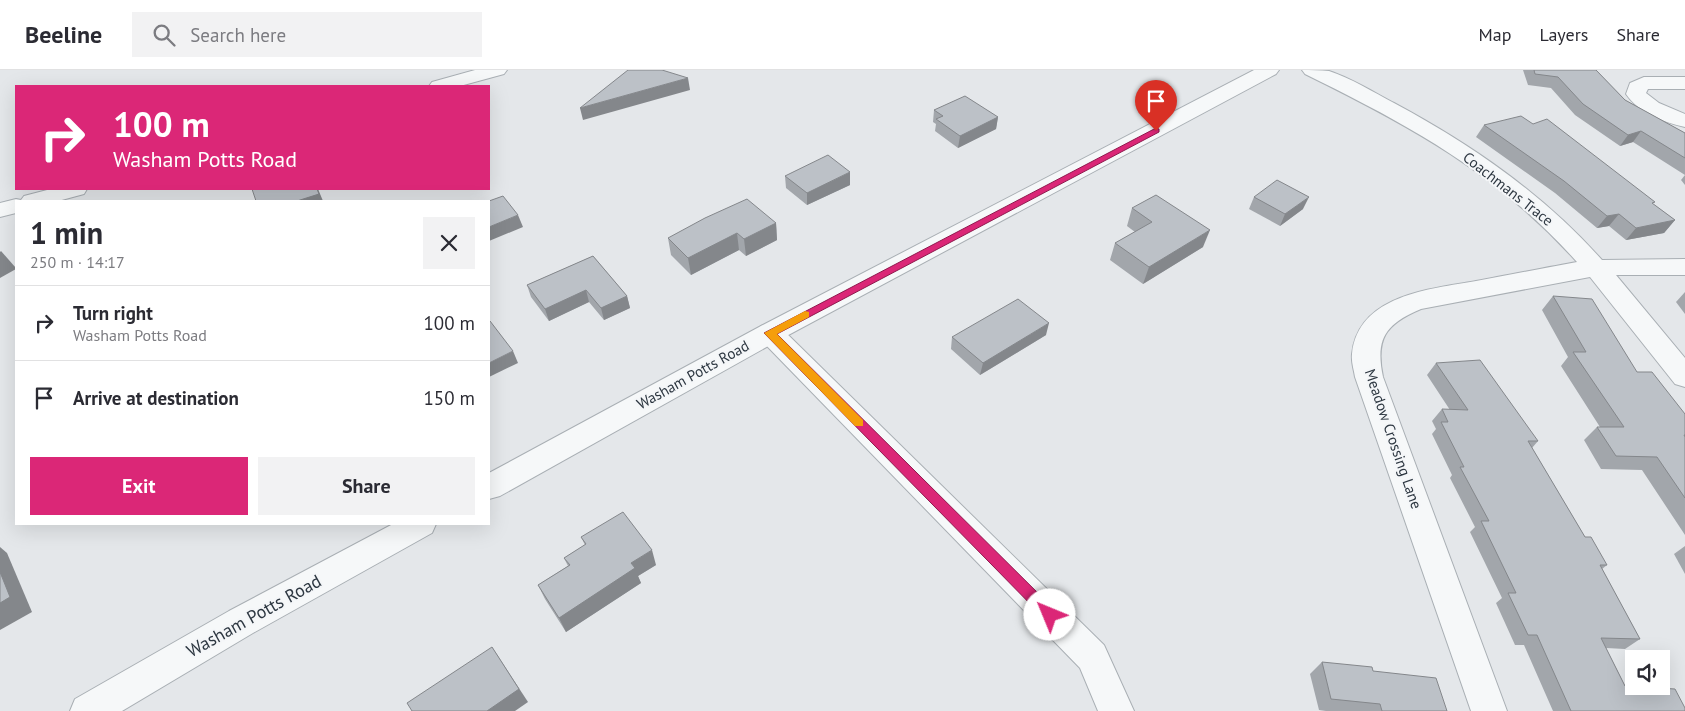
<!DOCTYPE html>
<html lang="en">
<head>
<meta charset="utf-8">
<style>
  :root { --surface:#fff; --page:#f2f2f3; --text:#2b2b33; --muted:#7c7c81; --line:#e1e1e2; --accent:#db2777 }
  body { margin:0; font-family:"PT Sans",sans-serif; background:var(--page); color:var(--text); height:100vh; display:flex; flex-direction:column; font-size:19px; white-space:nowrap }
  * { box-sizing:border-box; margin:0 }
  p { font-size:16px; color:var(--muted) }
  .icon { flex:none; width:28px; height:28px; fill:none; stroke:currentColor; stroke-width:2; stroke-linecap:round; stroke-linejoin:round }
  .map { position:relative; flex:1; overflow:hidden }
  .sheet { position:absolute; left:15px; top:130px; width:475px; height:325px; display:flex; flex-direction:column; background:var(--surface); border-radius:0px; box-shadow:0 5px 20px #0002 }
  .sheet>* { flex:none }
  .top-card { position:absolute; left:15px; top:15px; width:475px; height:105px; border-radius:0px; box-shadow:0 5px 20px #0002; background:#db2777; color:#fff; overflow:hidden }
  .buttons { position:absolute; left:1625px; top:580px; display:grid; gap:10px }
  .buttons a { display:grid; place-items:center; width:45px; height:45px; border-radius:0px; background:var(--surface); box-shadow:0 5px 20px #0002; font-size:25px }
  .pin { position:absolute; display:grid; place-items:center; width:42px; height:42px; color:#fff; margin:-51px -21px; border-radius:50% 50% 50% 0; rotate:-45deg; box-shadow:0 0 5px #0007 }
  .pin .icon { rotate:45deg }
  .me { position:absolute; width:55px; margin:-28px; rotate:315deg; stroke-linejoin:round; filter:drop-shadow(0 0 4px #0008) }
  .turn { display:flex; align-items:center; gap:18px; height:105px; padding:0 15px; font-size:22px }
  .turn .icon { width:65px; height:65px; stroke-width:2.5 }
  .turn b { display:block; font-size:35px; line-height:42px }
  .round { display:grid; place-items:center; flex:none; width:52px; height:52px; border-radius:0px; background:var(--page) }
  .summary { display:flex; align-items:center; justify-content:space-between; height:85px; padding:0 15px }
  h1 { font-size:30px; font-weight:700; line-height:38px }
  .cta { display:flex; gap:10px; margin-top:auto; padding:10px 15px }
  .cta a { flex:1; height:58px; border-radius:0px; background:var(--accent); color:#fff; font-size:20px; font-weight:700; line-height:58px; text-align:center }
  .cta a+a { background:var(--page); color:var(--text) }
  ul { padding:0; list-style:none }
  li { display:flex; align-items:center; gap:15px; height:75px; padding:0 15px; border-top:1px solid var(--line) }
  li div { flex:1 }
  li b { display:block; font-size:19px }
  li em { font-style:normal }
  header { display:flex; align-items:center; gap:30px; box-sizing:border-box; height:70px; padding:0 25px; background:var(--surface); border-bottom:1px solid var(--line) }
  header strong { font-size:24px }
  nav { display:flex; gap:28px; margin-inline-start:auto; font-size:18px }
  .search { width:350px; height:45px; background:var(--page); display:flex; align-items:center; gap:12px; box-sizing:border-box; padding:0 18px; border-radius:0px; color:var(--muted); font-size:19px }
  .map>svg:first-child { display:block }
  .lines { fill:none; stroke-linecap:round; stroke-linejoin:round }
  .minor-casing { stroke:#a9afb4; stroke-width:2 }
  .tertiary-casing { stroke:#a9afb4; stroke-width:2 }
  .minor { fill:#f6f8f9; fill-rule:evenodd }
  .tertiary { fill:#f6f8f9; fill-rule:evenodd }
  .wall { fill:#a2a6ab }
  .shaded-wall { fill:#84878b }
  .building { fill:#bcc1c7; stroke:#84878b }
  .route { fill:#db2777; stroke:#8e194d }
  .slow { fill:#f59e0b }
  .labels { text-anchor:middle; stroke-width:4; stroke-linejoin:round; paint-order:stroke }
  .street-label { font-size:15px; fill:#2d3741; stroke:#f4f6f8 }
  .near-street-label { font-size:18px; fill:#2d3741; stroke:#f4f6f8 }
</style>
</head>
<body>
<header>
<strong>Beeline</strong>
<div class="search"><svg class="icon" aria-label="search" viewBox="0 0 24 24"><circle cx="10" cy="10" r="6"/><path d="M15 15l6 6"/></svg>Search here</div>
<nav><a>Map</a><a>Layers</a><a>Share</a></nav>
</header>
<div class="map">
<svg width="1685" height="641" viewBox="0 0 1685 641">
  <rect width="100%" height="100%" fill="#e4e7ea"/>
  <g class="lines">
    <!-- minor casing -->
    <g class="minor-casing">
      <g id="minor">
        <path d="M475 0H507L504 4 460 16H429L432 12Z"/>
        <path d="M1302 0C1310 0 1321 0 1329 1 1351 8 1373 22 1394 33 1472 75 1542 123 1602 190L1685 189V205H1616L1685 288V317L1675 314 1590 207 1421 239C1385 254 1375 269 1383 307L1507 641H1471L1355 307C1354 300 1351 292 1352 284 1358 225 1430 219 1476 211 1510 205 1543 198 1577 192 1497 103 1411 56 1305 4Z"/>
        <path d="M1644 7H1685V19H1648L1646 23 1659 33 1685 44V57C1663 52 1639 43 1626 24L1630 13Z"/>
        <path d="M51 119H87L84 124 58 131H16V143L0 147V133L16 129 21 130 24 126Z"/>
        <path d="M770 254 779 256 1104 575 1134 641H1098L1080 598 761 270 757 263 761 256Z"/>
      </g>
    </g>
    <!-- tertiary casing -->
    <g class="tertiary-casing">
      <g id="tertiary">
        <path d="M1254 0H1279L1276 4 779 270 500 426 489 429V403L761 256Z"/>
        <path d="M393 454H436L432 463 253 563 122 641H70L75 629 229 541Z"/>
      </g>
    </g>
    <!-- minor -->
    <use href="#minor" class="minor"/>
    <!-- tertiary -->
    <use href="#tertiary" class="tertiary"/>
  </g>
  <!-- wall -->
  <g class="wall">
    <path d="M1523 0H1596L1625 30 1685 63V105L1633 72 1620 76 1575 45 1551 18 1528 15Z"/>
    <path d="M934 40 998 47 996 59 958 78 935 61 936 54 933 52Z"/>
    <path d="M1484 55 1653 134 1675 150 1664 163 1626 170 1609 156 1597 158 1555 123 1476 67Z"/>
    <path d="M1685 105V115L1681 110Z"/>
    <path d="M785 106 850 115 807 135 786 118Z"/>
    <path d="M1254 127 1303 139 1280 156 1249 139Z"/>
    <path d="M1132 138 1203 177 1143 214 1110 190 1115 173 1135 162 1127 156Z"/>
    <path d="M776 153 777 170 746 186 739 180 691 205 671 185 668 168Z"/>
    <path d="M593 186 627 226 630 238 604 250 589 232 549 251 531 227 527 215Z"/>
    <path d="M1685 222V244L1676 232Z"/>
    <path d="M1553 226 1637 302 1685 344V465L1642 400 1601 399 1584 370 1597 357H1600L1561 296 1568 287 1542 240Z"/>
    <path d="M1046 265 980 305 951 279 952 267Z"/>
    <path d="M1436 293 1538 371 1532 378 1585 467 1607 495 1602 499 1640 569 1625 579 1606 578 1625 616 1685 641H1553L1524 575H1515L1496 533 1502 528 1470 462 1475 457 1450 408 1452 405 1432 364 1436 359 1432 351 1442 339 1450 340 1427 305Z"/>
    <path d="M581 467 656 495 638 506 641 513 566 562 545 529 538 515 568 496 564 488 585 475Z"/>
    <path d="M1685 476V504L1674 484Z"/>
    <path d="M1322 592 1373 601 1447 641H1326L1319 640 1310 604Z"/>
  </g>
  <!-- shaded-wall -->
  <g class="shaded-wall">
    <path d="M688 8 690 20 583 50 580 38Z"/>
    <path d="M998 47 996 59 958 78 960 66Z"/>
    <path d="M1641 61 1633 72 1620 76 1628 65Z"/>
    <path d="M850 102V115L807 135V123Z"/>
    <path d="M317 119H318L323 131H297Z"/>
    <path d="M1309 127 1303 139 1280 156 1285 144Z"/>
    <path d="M1619 144 1609 156 1597 158 1607 146Z"/>
    <path d="M518 145 523 157 489 171V157Z"/>
    <path d="M1675 150 1664 163 1626 170 1636 158Z"/>
    <path d="M776 153 777 170 746 186 744 169Z"/>
    <path d="M1210 160 1203 177 1143 214 1149 197Z"/>
    <path d="M737 163 739 180 691 205 688 188Z"/>
    <path d="M1 181 16 198V199L0 208V182Z"/>
    <path d="M586 220 589 232 549 251 545 239Z"/>
    <path d="M627 226 630 238 604 250 601 238Z"/>
    <path d="M1049 253 1046 265 980 305 983 293Z"/>
    <path d="M513 281 518 293 489 307V293Z"/>
    <path d="M0 477 7 483 32 542 0 560Z"/>
    <path d="M652 480 656 495 638 506 641 513 566 562 559 548 631 493Z"/>
    <path d="M492 577 528 632 515 641H487Z"/>
  </g>
  <!-- building -->
  <g class="building">
    <path d="M628 0H662L688 8 580 38Z"/>
    <path d="M1534 0H1596L1625 30 1685 63V88L1641 61 1628 65 1583 34 1558 7 1535 4Z"/>
    <path d="M965 26 998 47 960 66 936 49 943 46 934 40Z"/>
    <path d="M1521 46 1533 54 1547 49 1655 132 1652 133 1675 150 1636 158 1619 144 1607 146 1564 111 1484 55Z"/>
    <path d="M828 85 850 102 807 123 785 106Z"/>
    <path d="M1277 110 1309 127 1285 144 1254 127Z"/>
    <path d="M252 119H317L319 124 297 131H256Z"/>
    <path d="M1156 125 1210 160 1149 197 1115 173 1152 152 1132 138Z"/>
    <path d="M503 126 518 145 489 157V131Z"/>
    <path d="M747 129 776 153 744 169 737 163 688 188 668 168 705 148Z"/>
    <path d="M593 186 627 226 601 238 586 220 545 239 527 215Z"/>
    <path d="M1553 226 1592 229 1637 302H1652L1685 344V365H1684L1685 367V428L1657 387 1616 386 1597 357H1624L1573 282H1586Z"/>
    <path d="M1018 229 1049 253 983 293 952 267Z"/>
    <path d="M490 251 513 281 489 293V252Z"/>
    <path d="M1480 290 1538 371H1528L1585 467H1591L1607 495H1600L1640 569 1601 568 1625 616 1675 619 1685 638V641H1571L1537 565H1528L1508 523H1516L1481 451H1489L1460 397H1464L1441 352H1448L1442 339 1468 340 1436 293Z"/>
    <path d="M623 442 652 480 631 493 635 498 559 548 538 515 570 495 564 488 586 474 581 467Z"/>
    <path d="M0 502 10 527 0 533Z"/>
    <path d="M492 577 519 619 487 641H412L407 633Z"/>
    <path d="M1322 592 1372 597 1373 601 1436 608 1447 641H1382L1380 634 1331 629Z"/>
  </g>
  <!-- route -->
  <path class="route" d="M1156 58 1159 59V62L777 264 1055 540 1057 545 1055 549 1050 551 1045 549 764 263Z"/>
  <!-- slow -->
  <path class="slow" d="M805 241 809 242V247L777 264 863 350V356H855L764 263Z"/>
  <g class="labels">
    <!-- street labels -->
    <g class="street-label">
      <text transform="translate(1508 119) rotate(38)" y="5">Coachmans Trace</text>
      <text transform="translate(693 305) rotate(-29)" y="5">Washam Potts Road</text>
      <text transform="translate(1393 369) rotate(71)" y="5">Meadow Crossing Lane</text>
    </g>
    <!-- near-street labels -->
    <g class="near-street-label">
      <text transform="translate(254 546) rotate(-29)" y="6">Washam Potts Road</text>
    </g>
  </g>
</svg>
<div class="buttons">
<a><svg class="icon" aria-label="sound" viewBox="0 0 24 24"><path d="M4 9h4l5-4v14l-5-4H4zM17 9q2 3 0 6"/></svg></a>
</div>
<div class="pin" style="left:1156px;top:61px;background:#d93025"><svg class="icon" aria-label="arrive" viewBox="0 0 24 24"><path d="M6 21V4h12l-3 4 3 4H6"/></svg></div>
<svg class="me" style="left:1050px;top:545px" viewBox="-20 -20 40 40"><circle r="19" fill="#fff"/><path d="M0-13L10 11 0 6-10 11z" fill="#db2777"/></svg>
<div class="top-card">
<div class="turn"><svg class="icon" aria-label="right" viewBox="0 0 24 24"><path d="M7 20v-9h11M14 6l5 5-5 5"/></svg><div><b>100 m</b>Washam Potts Road</div></div>
</div>
<section class="sheet">
<div class="summary"><div><h1>1 min</h1><p>250 m · 14:17</p></div><a class="round"><svg class="icon" aria-label="close" viewBox="0 0 24 24"><path d="M6 6l12 12M18 6L6 18"/></svg></a></div>
<ul>
<li><svg class="icon" aria-label="right" viewBox="0 0 24 24"><path d="M7 20v-9h11M14 6l5 5-5 5"/></svg><div><b>Turn right</b><p>Washam Potts Road</p></div><em>100 m</em></li>
<li><svg class="icon" aria-label="arrive" viewBox="0 0 24 24"><path d="M6 21V4h12l-3 4 3 4H6"/></svg><div><b>Arrive at destination</b></div><em>150 m</em></li>
</ul>
<div class="cta"><a>Exit</a><a>Share</a></div>
</section>
</div>
</body>
</html>
